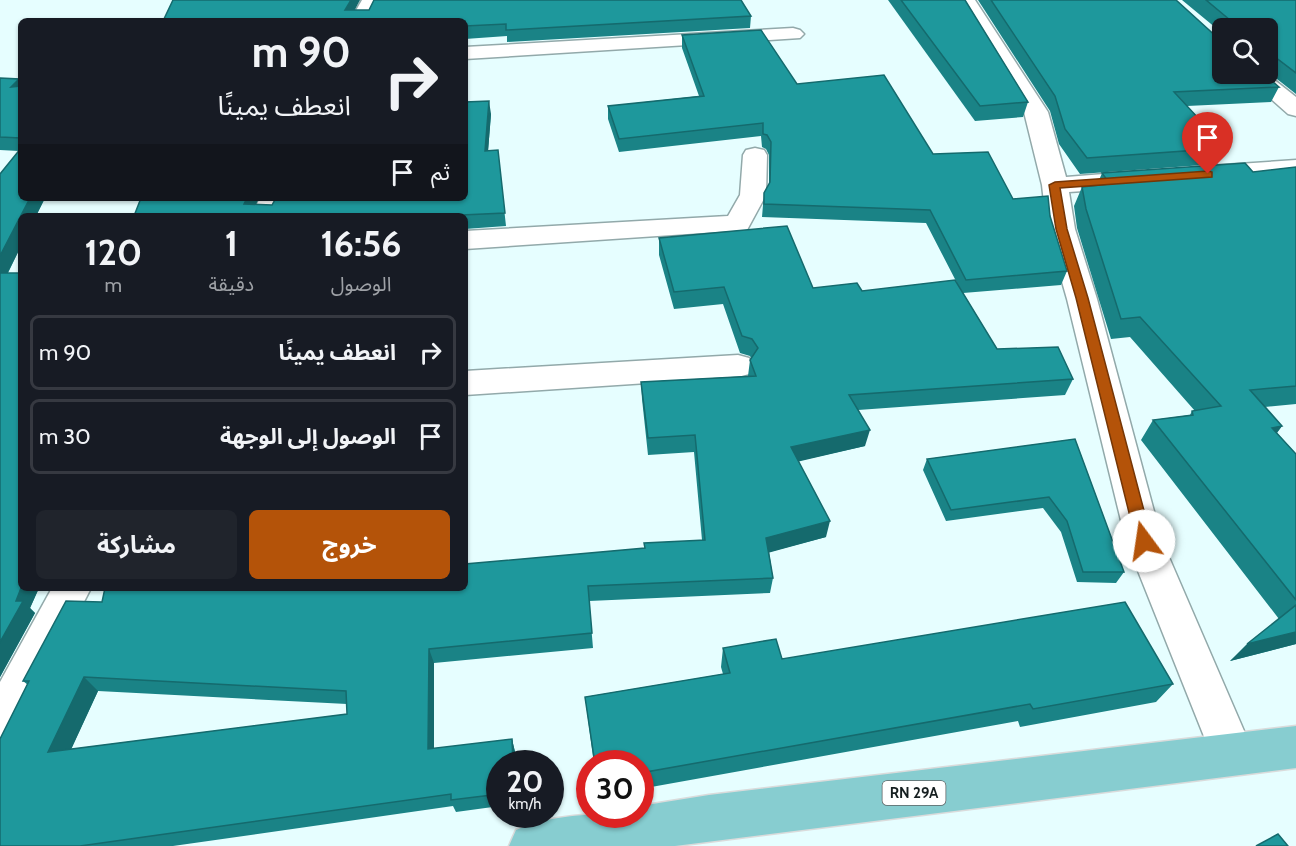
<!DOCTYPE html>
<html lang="ar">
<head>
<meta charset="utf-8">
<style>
  :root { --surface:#171b24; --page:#20242c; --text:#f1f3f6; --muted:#9ea1a6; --line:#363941; --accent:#b45309 }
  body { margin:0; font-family:Cabin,"Noto Sans Arabic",sans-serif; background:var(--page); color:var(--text); direction:rtl; height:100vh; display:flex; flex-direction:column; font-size:22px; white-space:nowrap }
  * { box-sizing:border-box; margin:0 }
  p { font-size:20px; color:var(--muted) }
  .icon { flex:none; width:33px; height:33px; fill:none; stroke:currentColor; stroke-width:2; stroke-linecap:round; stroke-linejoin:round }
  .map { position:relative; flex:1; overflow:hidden; direction:ltr }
  .sheet { position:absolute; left:18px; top:213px; width:450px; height:378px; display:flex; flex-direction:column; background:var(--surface); border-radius:9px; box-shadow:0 2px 4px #0004; direction:rtl }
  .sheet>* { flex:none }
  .guide { position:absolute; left:18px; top:18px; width:450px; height:183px; border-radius:9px; box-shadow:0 2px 4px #0004; direction:rtl; background:#171b24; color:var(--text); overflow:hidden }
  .controls { position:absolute; left:1212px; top:18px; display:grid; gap:12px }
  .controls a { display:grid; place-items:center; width:66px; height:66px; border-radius:9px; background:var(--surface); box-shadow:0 2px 4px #0004; font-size:30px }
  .speed { position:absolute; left:486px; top:750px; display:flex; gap:12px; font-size:30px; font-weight:700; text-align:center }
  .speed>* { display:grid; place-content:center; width:78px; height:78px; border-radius:50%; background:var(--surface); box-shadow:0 2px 4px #0004; line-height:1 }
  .speed small { font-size:15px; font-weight:400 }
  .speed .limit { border:9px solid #d22; background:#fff; color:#111 }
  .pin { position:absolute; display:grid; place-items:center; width:51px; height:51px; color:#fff; margin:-62px -26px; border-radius:50% 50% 50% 0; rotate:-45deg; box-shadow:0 0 6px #0007 }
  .pin .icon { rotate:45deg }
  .me { position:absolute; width:66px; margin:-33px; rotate:346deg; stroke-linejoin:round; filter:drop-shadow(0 0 4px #0008) }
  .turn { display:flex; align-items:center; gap:21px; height:126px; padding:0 18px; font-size:27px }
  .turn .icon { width:78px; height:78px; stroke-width:2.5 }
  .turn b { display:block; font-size:42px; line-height:51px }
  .then { display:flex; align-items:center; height:57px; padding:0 18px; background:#0003; gap:12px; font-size:22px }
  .eta { display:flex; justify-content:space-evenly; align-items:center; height:102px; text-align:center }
  .eta b { font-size:36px; font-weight:700; line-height:42px }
  .action { display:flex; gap:12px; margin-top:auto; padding:12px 18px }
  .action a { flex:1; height:69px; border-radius:9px; background:var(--accent); color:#fff; font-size:24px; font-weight:700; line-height:69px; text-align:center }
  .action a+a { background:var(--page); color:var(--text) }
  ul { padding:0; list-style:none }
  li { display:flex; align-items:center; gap:18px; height:75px; margin:0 12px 9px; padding:0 6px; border:3px solid var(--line); border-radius:9px }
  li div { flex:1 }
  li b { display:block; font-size:22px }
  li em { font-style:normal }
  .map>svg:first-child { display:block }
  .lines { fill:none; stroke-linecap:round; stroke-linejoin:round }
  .minor-casing { stroke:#92a9aa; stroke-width:3 }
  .major-casing { stroke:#dadbdb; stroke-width:3 }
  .minor { fill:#fff; fill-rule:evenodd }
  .major { fill:#87cdd0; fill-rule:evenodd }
  .wall { fill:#1a8386; fill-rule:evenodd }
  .shaded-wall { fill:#156a6d }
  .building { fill:#1e989c; stroke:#156a6d; stroke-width:1.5; fill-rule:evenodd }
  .route { fill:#b45309; stroke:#753606; stroke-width:1.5 }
  .labels { text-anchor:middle; stroke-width:6; stroke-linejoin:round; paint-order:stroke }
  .shield { fill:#fff; stroke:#5c6263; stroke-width:1.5 }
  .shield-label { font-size:15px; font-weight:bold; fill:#161f20 }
</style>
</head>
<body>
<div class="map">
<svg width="1296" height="846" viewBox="0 0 1296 846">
  <rect width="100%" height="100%" fill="#e6feff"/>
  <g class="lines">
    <!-- minor casing -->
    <g class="minor-casing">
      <g id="minor">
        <path d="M362 0H382L370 21H350Z"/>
        <path d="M955 0H975L1048 112 1066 177 1142 171 1151 174 1155 179 1151 184 1142 187 1069 192 1075 229 1097 299 1162 541 1254 754 1247 769 1232 775 1217 769 1126 541 1067 299 1047 229 1042 185 1024 112Z"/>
        <path d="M793 28 800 30 804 34 800 38 465 59V47Z"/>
        <path d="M1243 74H1267L1296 97V116L1288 114Z"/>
        <path d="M755 148 764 150 767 155 766 195 747 230 465 249V231L728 216 740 195 743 155 746 150Z"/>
        <path d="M1296 160V176L1208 182 1199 179 1195 174 1199 169 1208 166Z"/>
        <path d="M260 198H286L277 216H251Z"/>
        <path d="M738 355 749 358 754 366 749 374 738 377 465 395V371Z"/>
        <path d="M52 588H91L15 737 0 743V682Z"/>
      </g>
    </g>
    <!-- major casing -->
    <g class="major-casing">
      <path id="major" d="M1296 726V768L675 846H509L516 830C555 813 598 814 640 814V806L709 795Z"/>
    </g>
    <!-- minor -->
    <use href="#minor" class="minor"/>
    <!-- major -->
    <use href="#major" class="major"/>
  </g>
  <!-- wall -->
  <g class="wall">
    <path d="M888 0H965L1028 102 1023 117 975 121Z"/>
    <path d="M978 0H1176L1219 39 1279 87 1271 102 1187 106 1226 148 1217 164 1080 174 1059 144 1050 111Z"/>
    <path d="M1182 0H1296V94L1268 72V28H1222V33Z"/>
    <path d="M355 10 751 16 750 28 507 42V36L465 39V21Z"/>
    <path d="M682 35 797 84 933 154 1013 199 1050 216 1067 271 1061 285 963 293 997 349 1073 379 1065 395 858 410 865 446 798 461 826 537 769 552 773 578 770 593 589 601 593 648 434 663V749L512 739 515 752 516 764H500V806L456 812 453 806 173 846H0L28 685 23 681 102 602 465 588 644 548 702 540 694 452 648 455 642 399 641 382 748 376 750 360 751 358 750 356 740 353 723 304 674 309 659 255V238L813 288 862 291 957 283 926 223 762 217 764 193 769 184V155L766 149 762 147 761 136 619 152 608 119V106L699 96 682 48ZM98 691 347 704V714L71 749Z"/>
    <path d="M0 78 21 82V198H45L36 216H21V246L8 273 21 588H39L30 608 35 613 0 677V174L19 151 0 150Z"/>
    <path d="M491 114 488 151 499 163 506 226 465 229V216H134L259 198 256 204 272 205Z"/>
    <path d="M1296 167V404L1265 407 1282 426 1277 433 1296 454V644L1230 661 1279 619 1141 440 1153 420 1190 415 1192 411H1195L1130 337 1111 339 1077 228 1074 206 1082 187 1097 185 1102 173 1253 172Z"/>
    <path d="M1075 439 1124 572 1116 583 1077 582 1061 532 1043 508 946 521 923 470 927 459Z"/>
    <path d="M723 648 782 659 1173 684 1156 702 1020 727 1018 721 640 789V764H594L585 697 723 674 721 667Z"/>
  </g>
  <!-- shaded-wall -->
  <g class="shaded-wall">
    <path d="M351 0H360L349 21 345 10Z"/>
    <path d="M19 79 21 82V97L11 87Z"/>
    <path d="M489 101 491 114 487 164 485 151Z"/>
    <path d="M30 198H45L36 216H21V246L0 288V256Z"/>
    <path d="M247 198H259L250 216 244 204Z"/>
    <path d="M1282 426 1267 445 1272 428Z"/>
    <path d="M870 430 865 446 788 464 791 447Z"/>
    <path d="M830 521 826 537 764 554 766 538Z"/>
    <path d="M21 588H39L30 608 35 613 0 677V642L16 601Z"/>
    <path d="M1296 632V644L1230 661 1247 644Z"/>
    <path d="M429 649 434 663V762L428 749Z"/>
    <path d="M84 677 98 691 64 765 48 752Z"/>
    <path d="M512 739 515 752 516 764H513Z"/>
  </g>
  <!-- building -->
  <g class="building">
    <path d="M173 0H351L345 10H369L374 0H741L751 16 506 30V24L465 26V21H163Z"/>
    <path d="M901 0H965L1028 102 980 106Z"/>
    <path d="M991 0H1176L1219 39H1222V74H1264L1279 87 1174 92 1226 148 1087 158 1065 129 1055 96Z"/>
    <path d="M1206 0H1296V73L1275 57H1268V28H1230V20Z"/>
    <path d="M761 30 797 84 884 75 933 154 988 152 1013 199 1048 196 1050 216 1067 271 966 280 930 210 764 204V193L770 182 771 142 767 135 763 134V123L619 139 608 106 704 96 682 35Z"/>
    <path d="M0 78 19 79 11 87 21 86V138L0 137Z"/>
    <path d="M489 101 485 151 498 150 505 213 462 215V216H134L141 198H247L244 204 272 205 276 198H465V102Z"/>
    <path d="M21 148V198H30L0 256V174Z"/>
    <path d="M1245 163 1253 172 1296 167V386L1250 390 1282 426 1272 428 1296 454V600L1153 420 1193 415 1192 411 1221 406 1140 317 1121 319 1086 209 1082 187 1110 184 1102 173Z"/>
    <path d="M787 226 813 288 857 283 862 291 955 280 997 349 1058 347 1073 379 849 395 870 430 791 447 830 521 766 538 773 578 588 586 592 633 429 649 428 749 512 739 513 764H500V794L451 800V794L80 846H0V739L29 681H23L66 601 102 602 105 588H465V564L645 548 644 543 705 540 695 435 648 438 641 382 756 376 750 360 758 348 752 339 742 336 724 287 674 292 659 238ZM84 677 346 691 347 714 48 752Z"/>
    <path d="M0 273H21V588L16 601H23L0 642Z"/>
    <path d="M1075 439 1124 572H1083L1067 521 1049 497 951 510 927 459Z"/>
    <path d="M1125 602 1173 684 1033 709 1030 704 640 773V764H595L585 697 730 673 723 648 776 639 782 659Z"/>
    <path d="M1296 605V632L1247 644Z"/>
    <path d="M1278 834 1288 846H1256Z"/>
  </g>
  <!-- route -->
  <path class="route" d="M1208 171 1212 172V177L1060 188 1067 229 1088 298 1152 541 1149 545 1144 547 1139 545 1136 541 1076 298 1056 229 1049 185 1055 182Z"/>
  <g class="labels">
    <!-- shield labels -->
    <rect class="shield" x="882.5" y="781" width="63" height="24" rx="4.5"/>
    <g class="shield-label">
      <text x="914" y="798">RN 29A</text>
    </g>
  </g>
</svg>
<div class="controls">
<a><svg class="icon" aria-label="search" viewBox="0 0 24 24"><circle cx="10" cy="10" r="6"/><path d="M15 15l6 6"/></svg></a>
</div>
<div class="speed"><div>20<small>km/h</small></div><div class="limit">30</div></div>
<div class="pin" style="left:1208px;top:174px;background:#d93025"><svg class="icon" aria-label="arrive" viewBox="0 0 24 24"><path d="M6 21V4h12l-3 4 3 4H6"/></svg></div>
<svg class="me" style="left:1144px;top:541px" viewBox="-20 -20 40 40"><circle r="19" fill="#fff"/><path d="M0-13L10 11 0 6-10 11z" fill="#b45309"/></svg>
<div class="guide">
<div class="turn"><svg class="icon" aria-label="right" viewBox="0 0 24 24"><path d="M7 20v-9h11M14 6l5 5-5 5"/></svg><div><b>90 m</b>انعطف يمينًا</div></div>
<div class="then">ثم<svg class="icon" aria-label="arrive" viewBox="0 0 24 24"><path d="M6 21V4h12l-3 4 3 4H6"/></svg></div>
</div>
<section class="sheet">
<div class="eta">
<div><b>16:56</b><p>الوصول</p></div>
<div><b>1</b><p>دقيقة</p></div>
<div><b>120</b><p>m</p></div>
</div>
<ul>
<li><svg class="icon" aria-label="right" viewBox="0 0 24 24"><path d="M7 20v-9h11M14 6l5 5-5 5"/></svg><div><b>انعطف يمينًا</b></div><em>90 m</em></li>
<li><svg class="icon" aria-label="arrive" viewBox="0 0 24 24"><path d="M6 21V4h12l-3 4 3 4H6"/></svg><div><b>الوصول إلى الوجهة</b></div><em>30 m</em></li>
</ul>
<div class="action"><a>خروج</a><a>مشاركة</a></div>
</section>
</div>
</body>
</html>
